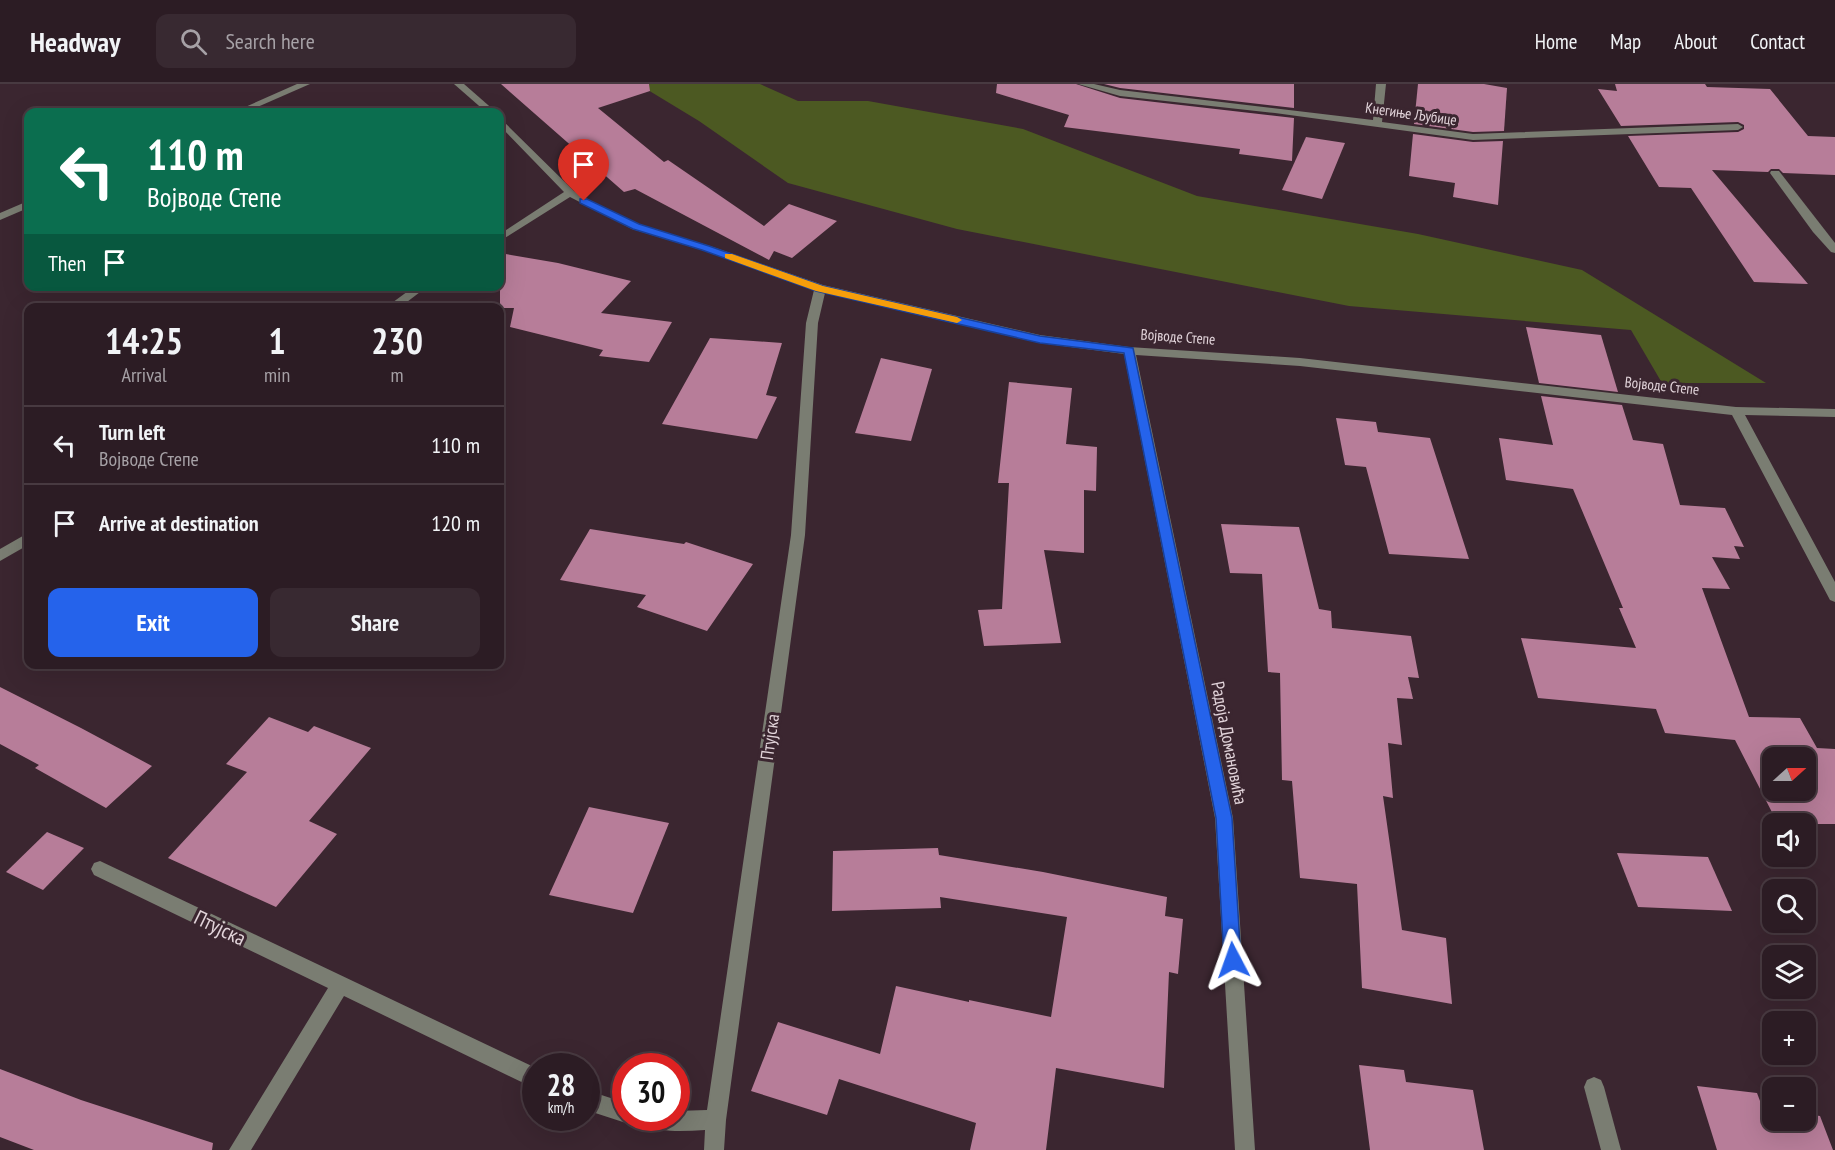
<!DOCTYPE html>
<html lang="en">
<head>
<meta charset="utf-8">
<style>
  :root { --surface:#2c1c24; --page:#382931; --text:#f1f3f6; --muted:#a6a1a6; --line:#483a41; --accent:#2563eb }
  body { margin:0; font-family:"PT Sans Narrow",sans-serif; background:var(--page); color:var(--text); height:100vh; display:flex; flex-direction:column; font-size:22px; white-space:nowrap }
  * { box-sizing:border-box; margin:0 }
  p { font-size:20px; color:var(--muted) }
  .icon { flex:none; width:33px; height:33px; fill:none; stroke:currentColor; stroke-width:2; stroke-linecap:round; stroke-linejoin:round }
  .map { position:relative; flex:1; overflow:hidden }
  .sheet { position:absolute; left:24px; top:219px; width:480px; height:366px; display:flex; flex-direction:column; background:var(--surface); border-radius:12px; box-shadow:0 6px 24px #0002,0 0 0 2px var(--line) }
  .sheet>* { flex:none }
  .guide { position:absolute; left:24px; top:24px; width:480px; height:183px; border-radius:12px; box-shadow:0 6px 24px #0002,0 0 0 2px var(--line); background:#0b6e4f; color:#fff; overflow:hidden }
  .needle { width:39px; rotate:69deg }
  .fabs { position:absolute; left:1762px; top:663px; display:grid; gap:12px }
  .fabs a { display:grid; place-items:center; width:54px; height:54px; border-radius:12px; background:var(--surface); box-shadow:0 6px 24px #0002,0 0 0 2px var(--line); font-size:30px }
  .speed { position:absolute; left:522px; top:969px; display:flex; gap:12px; font-size:30px; font-weight:700; text-align:center }
  .speed>* { display:grid; place-content:center; width:78px; height:78px; border-radius:50%; background:var(--surface); box-shadow:0 6px 24px #0002,0 0 0 2px var(--line); line-height:1 }
  .speed small { font-size:15px; font-weight:400 }
  .speed .limit { border:9px solid #d22; background:#fff; color:#111 }
  .pin { position:absolute; display:grid; place-items:center; width:51px; height:51px; color:#fff; margin:-62px -26px; border-radius:50% 50% 50% 0; rotate:-45deg; box-shadow:0 0 6px #0007 }
  .pin .icon { rotate:45deg }
  .me { position:absolute; width:66px; margin:-33px; rotate:356deg; stroke-linejoin:round; filter:drop-shadow(0 0 4px #0008) }
  .turn { display:flex; align-items:center; gap:21px; height:126px; padding:0 24px; font-size:27px }
  .turn .icon { width:78px; height:78px; stroke-width:2.5 }
  .turn b { display:block; font-size:42px; line-height:51px }
  .then { display:flex; align-items:center; height:57px; padding:0 24px; background:#0003; gap:12px; font-size:22px }
  .eta { display:flex; justify-content:space-evenly; align-items:center; height:102px; text-align:center }
  .eta b { font-size:36px; font-weight:700; line-height:42px }
  .primary-button { display:flex; gap:12px; margin-top:auto; padding:12px 24px }
  .primary-button a { flex:1; height:69px; border-radius:12px; background:var(--accent); color:#fff; font-size:24px; font-weight:700; line-height:69px; text-align:center }
  .primary-button a+a { background:var(--page); color:var(--text) }
  ul { padding:0; list-style:none }
  li { display:flex; align-items:center; gap:18px; height:78px; padding:0 24px; border-top:2px solid var(--line) }
  li div { flex:1 }
  li b { display:block; font-size:22px }
  li em { font-style:normal }
  header { display:flex; align-items:center; gap:36px; box-sizing:border-box; height:84px; padding:0 30px; background:var(--surface); border-bottom:2px solid var(--line) }
  header strong { font-size:28px }
  nav { display:flex; gap:33px; margin-inline-start:auto; font-size:21px }
  .search { width:420px; height:54px; background:var(--page); display:flex; align-items:center; gap:15px; box-sizing:border-box; padding:0 21px; border-radius:12px; color:var(--muted); font-size:22px }
  .map>svg:first-child { display:block }
  .forest { fill:#4c5922 }
  .building { fill:#b77d99; fill-rule:evenodd }
  .lines { fill:none; stroke-linecap:round; stroke-linejoin:round }
  .minor { fill:#7a7d72; fill-rule:evenodd }
  .route { fill:#2563eb; stroke:#184099; stroke-width:1.5 }
  .slow { fill:#f59e0b }
  .labels { text-anchor:middle; stroke-width:6; stroke-linejoin:round; paint-order:stroke }
  .far-street-label { font-size:15px; fill:#e2d4da; stroke:#3b2630 }
  .street-label { font-size:18px; fill:#e2d4da; stroke:#3b2630 }
  .near-street-label { font-size:21px; fill:#e2d4da; stroke:#3b2630 }
</style>
</head>
<body>
<header>
<strong>Headway</strong>
<div class="search"><svg class="icon" aria-label="search" viewBox="0 0 24 24"><circle cx="10" cy="10" r="6"/><path d="M15 15l6 6"/></svg>Search here</div>
<nav><a>Home</a><a>Map</a><a>About</a><a>Contact</a></nav>
</header>
<div class="map">
<svg width="1835" height="1066" viewBox="0 0 1835 1066">
  <rect width="100%" height="100%" fill="#3b2630"/>
  <!-- forest -->
  <path class="forest" d="M638 0H760L798 17H868L1023 45 1197 112 1418 150 1582 186 1766 299H1662L1631 246 1349 222 957 145 788 99 699 37Z"/>
  <!-- building -->
  <g class="building">
    <path d="M501 0H649L650 7 598 24 664 78 668 76 764 142 789 120 837 137 792 174 774 167 769 176 635 105 624 108Z"/>
    <path d="M997 0H1076L1120 14 1294 34 1292 77 1239 70 1240 65 1064 43 1069 31 996 9Z"/>
    <path d="M1104 0H1294V24L1120 4Z"/>
    <path d="M1418 0H1484L1507 4 1504 47 1473 48 1414 40Z"/>
    <path d="M1615 0H1705L1707 3 1770 5 1808 52 1835 53V91L1783 89 1779 85H1771L1768 88 1712 86 1808 200 1754 198 1691 104 1659 103 1628 52 1738 48 1744 45V41L1738 38 1621 42 1598 5 1617 7Z"/>
    <path d="M1413 50 1473 58 1503 57 1498 121 1453 113 1455 99 1409 92Z"/>
    <path d="M1306 53 1345 59 1322 115 1282 106Z"/>
    <path d="M500 169 558 179 631 197 601 229 672 238 649 278 599 272 603 266 510 243 514 224H500Z"/>
    <path d="M1526 243 1601 251 1618 308 1539 299Z"/>
    <path d="M710 254 782 259 766 311 777 313 757 355 662 340Z"/>
    <path d="M881 274 932 285 911 357 855 349Z"/>
    <path d="M1009 298 1072 304 1066 360 1097 363 1096 407 1084 406V469L1044 466 1061 559 984 562 978 526 1002 525 1009 399H998Z"/>
    <path d="M1541 312 1622 321 1633 356 1663 360 1680 421 1725 424 1744 463 1734 462 1740 475 1712 473 1730 505 1702 504 1749 633 1800 634 1817 664 1835 665V740H1778L1735 656 1665 649 1656 625 1538 614 1521 554 1636 564 1619 524H1623L1573 405 1506 396 1499 354 1553 361ZM1773 674H1806V706H1773Z"/>
    <path d="M1336 334 1376 338 1378 348 1430 354 1469 475 1389 470 1366 383 1345 381Z"/>
    <path d="M1221 440 1299 443 1319 525 1331 527 1332 544 1411 552 1419 594 1408 593 1413 615 1397 614 1402 661 1388 659 1393 714 1383 712 1402 846 1446 854 1452 920 1362 904 1357 800 1300 794 1292 697 1282 696 1280 589 1268 588 1262 490 1230 489Z"/>
    <path d="M590 445 684 460 686 458 753 480 707 547 637 523 646 511 560 496Z"/>
    <path d="M0 603 81 644 152 682 106 724 35 684 39 681 0 660Z"/>
    <path d="M269 633 308 648 314 642 371 664 309 737 337 750 276 823 168 774 247 688 226 680Z"/>
    <path d="M589 723 669 739 633 829 549 811Z"/>
    <path d="M47 748 84 764 43 806 6 788Z"/>
    <path d="M938 764 939 771 1043 788 1167 813 1165 832 1183 835 1178 890 1169 888 1164 1004 1056 984 1046 1066H970L976 1039 839 995 827 1031 751 1007 778 938 880 970 896 902 969 918V916L1051 933 1067 833 940 813 941 824 832 827 833 767Z"/>
    <path d="M1617 769 1708 773 1732 827 1638 823Z"/>
    <path d="M1359 981 1404 986 1406 998 1473 1006 1484 1066H1370Z"/>
    <path d="M0 985 81 1016 213 1059 212 1066H34L0 1053Z"/>
    <path d="M1697 1002 1757 1009 1763 1025 1773 1026V1036H1806V1030L1820 1032 1833 1066H1717Z"/>
  </g>
  <g class="lines">
    <!-- minor -->
    <g class="minor">
      <path d="M297 0H310L246 28H234Z"/>
      <path d="M454 0H464L496 28H486Z"/>
      <path d="M1078 0H1094L1120 6 1373 36 1376 0H1386L1382 38 1473 50 1738 40 1743 43 1738 46 1473 56 1275 29 1120 12Z"/>
      <path d="M500 34 574 107 601 123 640 141 710 162 823 201 1040 251 1129 263 1300 274 1736 323 1835 325V333L1745 331 1835 498V518L1830 516 1732 331 1300 282 1136 271 1233 734 1255 1066H1235L1215 734 1124 270 1040 259 825 209 818 239 805 451 726 1036 724 1066H704L705 1046C684 1047 663 1049 644 1041L641 1034H676V1027L707 1026 791 451 806 239 814 206 702 166 632 145 570 113 500 157V150L564 108 500 42Z"/>
      <path d="M1771 87H1779L1835 159V169L1831 168 1813 148 1770 89Z"/>
      <path d="M28 117V124L0 136V129Z"/>
      <path d="M415 202H428L399 224H385Z"/>
      <path d="M28 449V461L0 477V465Z"/>
      <path d="M100 777 536 984V1005L344 912 251 1066H229L328 904 94 791 91 785 94 779Z"/>
      <path d="M1594 993 1601 996 1604 1003 1621 1066H1601L1584 1003 1587 996Z"/>
      <path d="M586 1006 626 1019V1034H634L633 1036 626 1039 586 1026Z"/>
    </g>
  </g>
  <!-- route -->
  <path class="route" d="M580 115H587L639 140 709 162 823 202 1040 252 1133 264 1232 734 1241 876 1239 882 1233 884 1227 882 1224 876 1216 734 1124 269 1040 259 816 207 702 166 633 145 580 119Z"/>
  <!-- slow -->
  <path class="slow" d="M725 170H732L823 202 957 233 962 236 957 239 816 207 725 174Z"/>
  <g class="labels">
    <!-- far-street labels -->
    <g class="far-street-label">
      <text transform="translate(1411 30) rotate(8)" y="5">Кнегиње Љубице</text>
      <text transform="translate(1178 253) rotate(4)" y="5">Војводе Степе</text>
      <text transform="translate(1662 302) rotate(6)" y="5">Војводе Степе</text>
    </g>
    <!-- street labels -->
    <g class="street-label">
      <text transform="translate(770 653) rotate(-82)" y="6">Птујска</text>
      <text transform="translate(1229 659) rotate(79)" y="6">Радоја Домановића</text>
    </g>
    <!-- near-street labels -->
    <g class="near-street-label">
      <text transform="translate(220 844) rotate(26)" y="7">Птујска</text>
    </g>
  </g>
</svg>
<div class="fabs">
<a><svg class="needle" viewBox="-14 -14 28 28"><path d="M0-13l5 13h-10z" fill="#e53935"/><path d="M0 13l5-13h-10z" fill="#a6a1a6"/></svg></a>
<a><svg class="icon" aria-label="sound" viewBox="0 0 24 24"><path d="M4 9h4l5-4v14l-5-4H4zM17 9q2 3 0 6"/></svg></a>
<a><svg class="icon" aria-label="search" viewBox="0 0 24 24"><circle cx="10" cy="10" r="6"/><path d="M15 15l6 6"/></svg></a>
<a><svg class="icon" aria-label="layers" viewBox="0 0 24 24"><path d="M12 4l9 5-9 5-9-5zM3 14l9 5 9-5"/></svg></a>
<a>+</a>
<a>−</a>
</div>
<div class="speed"><div>28<small>km/h</small></div><div class="limit">30</div></div>
<div class="pin" style="left:584px;top:117px;background:#d93025"><svg class="icon" aria-label="arrive" viewBox="0 0 24 24"><path d="M6 21V4h12l-3 4 3 4H6"/></svg></div>
<svg class="me" style="left:1233px;top:876px" viewBox="-20 -20 40 40"><path d="M0-17L14 15 0 8-14 15z" fill="#2563eb" stroke="#fff" stroke-width="4"/></svg>
<div class="guide">
<div class="turn"><svg class="icon" aria-label="left" viewBox="0 0 24 24"><path d="M17 20v-9H6M10 6l-5 5 5 5"/></svg><div><b>110 m</b>Војводе Степе</div></div>
<div class="then">Then<svg class="icon" aria-label="arrive" viewBox="0 0 24 24"><path d="M6 21V4h12l-3 4 3 4H6"/></svg></div>
</div>
<section class="sheet">
<div class="eta">
<div><b>14:25</b><p>Arrival</p></div>
<div><b>1</b><p>min</p></div>
<div><b>230</b><p>m</p></div>
</div>
<ul>
<li><svg class="icon" aria-label="left" viewBox="0 0 24 24"><path d="M17 20v-9H6M10 6l-5 5 5 5"/></svg><div><b>Turn left</b><p>Војводе Степе</p></div><em>110 m</em></li>
<li><svg class="icon" aria-label="arrive" viewBox="0 0 24 24"><path d="M6 21V4h12l-3 4 3 4H6"/></svg><div><b>Arrive at destination</b></div><em>120 m</em></li>
</ul>
<div class="primary-button"><a>Exit</a><a>Share</a></div>
</section>
</div>
</body>
</html>
